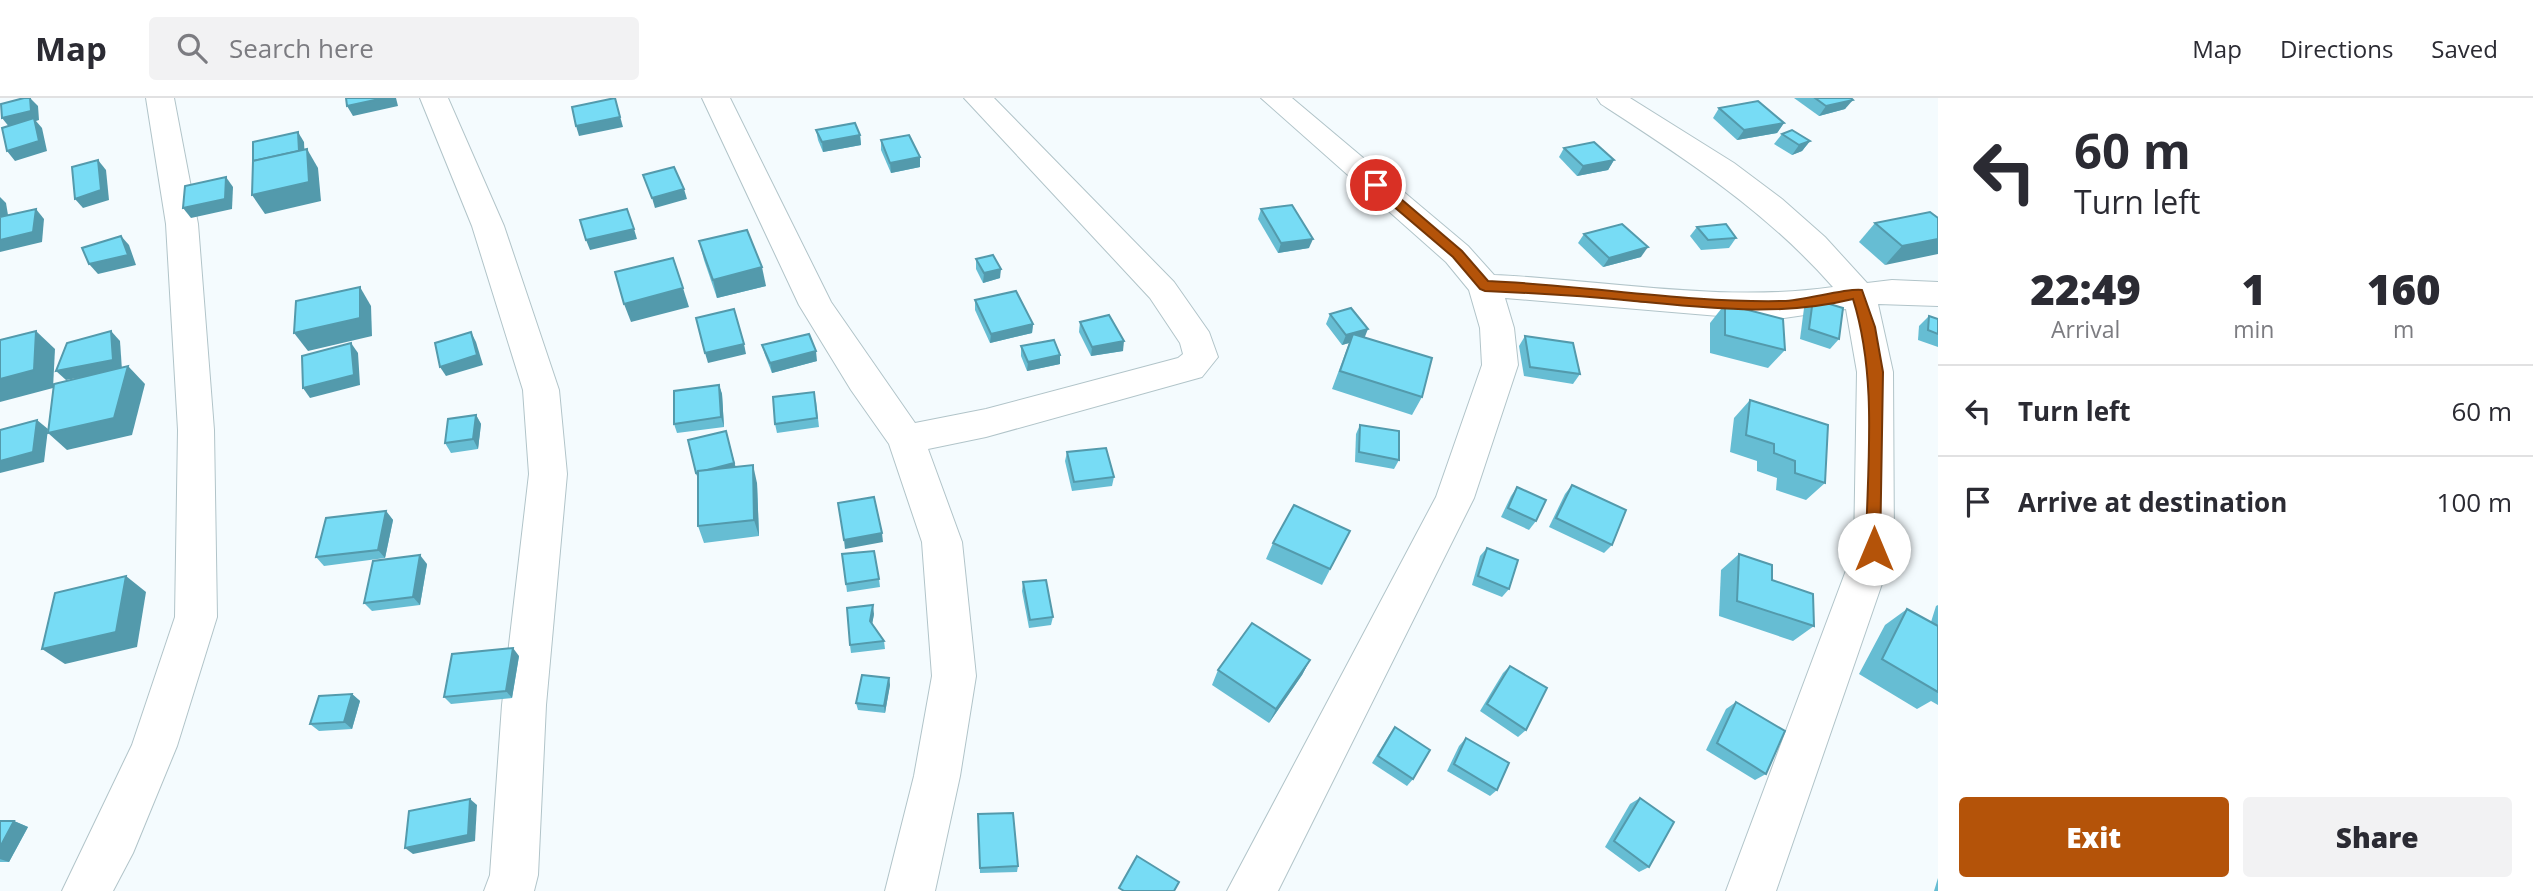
<!DOCTYPE html>
<html lang="en">
<head>
<meta charset="utf-8">
<style>
  :root { --surface:#fff; --page:#f2f2f3; --text:#2b2b33; --muted:#7c7c81; --line:#e1e1e2; --accent:#b45309 }
  body { margin:0; font-family:"Open Sans",sans-serif; background:var(--page); color:var(--text); height:100vh; display:flex; flex-direction:column; font-size:26px; white-space:nowrap }
  * { box-sizing:border-box; margin:0 }
  p { font-size:23px; color:var(--muted) }
  .icon { flex:none; width:38px; height:38px; fill:none; stroke:currentColor; stroke-width:2; stroke-linecap:round; stroke-linejoin:round }
  .map { position:relative; flex:1; overflow:hidden }
  .drawer { display:flex; flex-direction:column; background:var(--surface); width:595px }
  .drawer>* { flex:none }
  .top-card { background:#fff; color:var(--text); overflow:hidden }
  .pin { position:absolute; display:grid; place-items:center; width:60px; height:60px; color:#fff; margin:-30px; border:4px solid #fff; border-radius:50%; box-shadow:0 2px 7px #0007 }
  .me { position:absolute; width:77px; margin:-38px; rotate:0deg; stroke-linejoin:round; filter:drop-shadow(0 0 5px #0008) }
  .turn { display:flex; align-items:center; gap:24px; height:147px; padding:0 21px; font-size:32px }
  .turn .icon { width:91px; height:91px; stroke-width:2.5 }
  .turn b { display:block; font-size:49px; line-height:60px }
  .eta { display:flex; justify-content:space-evenly; align-items:center; height:119px; text-align:center }
  .eta b { font-size:42px; font-weight:800; line-height:49px }
  .button { display:flex; gap:14px; margin-top:auto; padding:14px 21px }
  .button a { flex:1; height:80px; border-radius:7px; background:var(--accent); color:#fff; font-size:28px; font-weight:800; line-height:80px; text-align:center }
  .button a+a { background:var(--page); color:var(--text) }
  ul { padding:0; list-style:none }
  li { display:flex; align-items:center; gap:21px; height:91px; padding:0 21px; border-top:2px solid var(--line) }
  li div { flex:1 }
  li b { display:block; font-size:26px }
  li em { font-style:normal }
  header { display:flex; align-items:center; gap:42px; box-sizing:border-box; height:98px; padding:0 35px; background:var(--surface); border-bottom:2px solid var(--line) }
  header strong { font-size:33px }
  nav { display:flex; gap:38px; margin-inline-start:auto; font-size:24px }
  .search { width:490px; height:63px; background:var(--page); display:flex; align-items:center; gap:18px; box-sizing:border-box; padding:0 24px; border-radius:7px; color:var(--muted); font-size:26px }
  main { display:flex; flex:1; min-height:0 }
  .map>svg:first-child { display:block }
  .lines { fill:none; stroke-linecap:round; stroke-linejoin:round }
  .minor-casing { stroke:#b1c4c9; stroke-width:2 }
  .minor { fill:#fff; fill-rule:evenodd }
  .wall { fill:#66bdd3 }
  .shaded-wall { fill:#539aac }
  .building { fill:#77dcf5; stroke:#539aac; stroke-width:2 }
  .route { fill:#b45309; stroke:#753606; stroke-width:2 }
</style>
</head>
<body>
<header>
<strong>Map</strong>
<div class="search"><svg class="icon" aria-label="search" viewBox="0 0 24 24"><circle cx="10" cy="10" r="6"/><path d="M15 15l6 6"/></svg>Search here</div>
<nav><a>Map</a><a>Directions</a><a>Saved</a></nav>
</header>
<main>
<div class="map">
<svg width="1938" height="793" viewBox="0 0 1938 793">
  <rect width="100%" height="100%" fill="#f4fbfe"/>
  <g class="lines">
    <!-- minor casing -->
    <g class="minor-casing">
      <g id="minor">
        <path d="M146 0H174L198 126 214 332 217 519 177 648 133 755 113 793H62L132 647 175 519 178 332 166 126Z"/>
        <path d="M420 0H448L504 128 559 292 567 376 546 607 538 777 534 793H484L490 777 502 607 529 376 523 292 472 128Z"/>
        <path d="M702 0H730L831 204 915 325 986 311 1178 260 1183 256 1180 245 1150 200 964 0H994L1174 184 1209 234 1218 259 1202 279 986 339 928 351 962 444 976 578 960 678 935 793H885L914 678 932 578 922 444 889 346 851 292 799 207Z"/>
        <path d="M1261 0H1292L1468 148 1494 177C1607 182 1721 205 1833 189 1765 112 1687 62 1601 6L1597 0H1630L1734 65 1782 101 1825 139 1867 185 1892 182 1938 184V208L1878 206 1893 274 1894 451 1776 793H1726L1854 451 1857 274 1846 211 1784 220 1719 218 1505 200 1514 230 1518 267 1474 400 1278 793H1227L1436 399 1482 267 1480 230 1469 192 1446 164Z"/>
      </g>
    </g>
    <!-- minor -->
    <use href="#minor" class="minor"/>
  </g>
  <!-- wall -->
  <g class="wall">
    <path d="M1794 0H1851L1845 11 1819 18Z"/>
    <path d="M1719 10 1784 25 1777 35 1737 42 1713 20Z"/>
    <path d="M816 32 860 37 861 47 823 54 818 42Z"/>
    <path d="M1782 36 1810 43 1802 53 1792 57 1774 46Z"/>
    <path d="M881 42 920 59V69L891 75 881 52Z"/>
    <path d="M1564 50 1614 62 1608 72 1577 78 1559 59Z"/>
    <path d="M1261 111 1309 150 1278 155 1258 121Z"/>
    <path d="M1938 120 1885 167 1859 144 1875 125Z"/>
    <path d="M1697 129 1736 140 1729 150 1701 152 1690 138Z"/>
    <path d="M1584 136 1641 159 1603 169 1578 145Z"/>
    <path d="M699 143 766 188 717 200 704 162Z"/>
    <path d="M976 161 1000 180 983 185 976 171Z"/>
    <path d="M1813 201 1839 241 1830 251 1800 241 1804 210Z"/>
    <path d="M975 202 1033 226 1032 235 990 245 975 212Z"/>
    <path d="M1725 206 1785 252 1768 270 1710 255V225Z"/>
    <path d="M1330 216 1364 240 1422 299 1412 317 1332 291 1349 245 1342 247 1326 226Z"/>
    <path d="M1929 218 1938 221V249L1918 242 1919 228Z"/>
    <path d="M1080 224 1123 253 1091 258 1079 234Z"/>
    <path d="M1525 238 1580 276 1573 286 1524 278 1519 248Z"/>
    <path d="M762 247 817 263 772 275 765 257Z"/>
    <path d="M1021 248 1060 257V266L1027 273 1021 258Z"/>
    <path d="M719 287 722 296 724 329 677 335 674 326Z"/>
    <path d="M1750 302 1825 385 1806 402 1776 392 1777 380 1757 373V363L1730 354 1734 320Z"/>
    <path d="M816 303 819 329 777 335 775 326Z"/>
    <path d="M476 317 481 326 478 351 451 355 445 345Z"/>
    <path d="M1360 327 1399 362 1394 371 1355 364 1356 336Z"/>
    <path d="M1067 354 1114 379 1112 388 1072 393 1065 363Z"/>
    <path d="M736 369 757 385 759 438 704 445 698 428V380L696 375Z"/>
    <path d="M1572 387 1612 447 1604 455 1549 429 1565 396Z"/>
    <path d="M1517 389 1536 423 1529 432 1501 419 1511 398Z"/>
    <path d="M386 413 393 422 385 460 324 468 316 459Z"/>
    <path d="M1350 433 1322 487 1266 461 1273 445Z"/>
    <path d="M1487 450 1509 491 1502 499 1472 487 1480 458Z"/>
    <path d="M1739 456 1772 482 1814 528 1793 543 1719 518 1721 472Z"/>
    <path d="M427 466 420 507 372 513 364 505Z"/>
    <path d="M879 481 880 489 847 494 846 486Z"/>
    <path d="M1023 484 1053 519 1051 527 1029 530 1022 493Z"/>
    <path d="M1938 507V607L1931 603 1917 611 1859 576 1885 527 1907 511 1931 524 1936 508Z"/>
    <path d="M874 516 872 526 884 543 885 551 851 555 850 547Z"/>
    <path d="M519 558 512 600 451 606 444 599Z"/>
    <path d="M1310 562 1302 577 1269 625 1212 587 1218 572Z"/>
    <path d="M1510 568 1526 632 1518 639 1480 613 1503 575Z"/>
    <path d="M889 580 890 587 885 615 858 612 856 605Z"/>
    <path d="M352 596 360 603 352 631 319 633 310 626Z"/>
    <path d="M1736 604 1766 676 1755 682 1706 652 1726 611Z"/>
    <path d="M1395 629 1413 681 1407 688 1372 665 1389 637Z"/>
    <path d="M1466 640 1497 692 1490 698 1447 673 1459 648Z"/>
    <path d="M1640 700 1649 769 1639 774 1605 749 1630 706Z"/>
    <path d="M0 723H14L28 729 9 764H0Z"/>
    <path d="M978 723 1018 768 1017 774 980 775Z"/>
    <path d="M1938 780V793H1934Z"/>
  </g>
  <!-- shaded-wall -->
  <g class="shaded-wall">
    <path d="M30 0 38 8 39 22 36 23 42 30 47 53 15 63 7 53 10 30 2 20Z"/>
    <path d="M384 0H396L398 8 353 18 347 8Z"/>
    <path d="M615 0 623 29 579 38 576 28Z"/>
    <path d="M1853 2 1845 11 1819 18 1826 8Z"/>
    <path d="M1784 25 1777 35 1737 42 1744 32Z"/>
    <path d="M298 34 304 44 305 64 260 74Z"/>
    <path d="M860 37 861 47 823 54 822 44Z"/>
    <path d="M1810 43 1802 53 1792 57 1799 47Z"/>
    <path d="M307 51 318 70 321 103 265 116 252 97Z"/>
    <path d="M920 59V69L891 75 890 65Z"/>
    <path d="M98 62 106 72 109 102 83 110 75 101Z"/>
    <path d="M1614 62 1608 72 1577 78 1583 68Z"/>
    <path d="M226 79 233 89 232 111 191 120 183 110Z"/>
    <path d="M684 91 687 101 655 110 652 100Z"/>
    <path d="M0 99 6 105 10 129 0 119Z"/>
    <path d="M36 111 44 121 42 144 0 154V142Z"/>
    <path d="M634 131 637 141 590 152 586 142Z"/>
    <path d="M121 138 129 147 136 167 98 176 89 166Z"/>
    <path d="M1313 141 1309 150 1278 155 1281 145Z"/>
    <path d="M1938 141V156L1885 167 1902 148Z"/>
    <path d="M1648 149 1641 159 1603 169 1609 160Z"/>
    <path d="M762 169 766 188 717 200 713 182Z"/>
    <path d="M1001 171 1000 180 983 185 984 175Z"/>
    <path d="M360 189 371 208 372 238 308 253 294 235Z"/>
    <path d="M683 190 689 209 631 224 624 206Z"/>
    <path d="M1033 226 1032 235 990 245 991 236Z"/>
    <path d="M1368 231 1364 241 1353 236 1349 245 1342 247 1346 237Z"/>
    <path d="M36 233 55 251 53 290 0 304V281Z"/>
    <path d="M111 233 120 243 122 272 66 282 56 273Z"/>
    <path d="M471 234 476 244 483 267 446 278 440 269Z"/>
    <path d="M1124 243 1123 253 1091 258 1092 249Z"/>
    <path d="M351 245 358 255 360 287 310 300 303 290Z"/>
    <path d="M744 246 746 256 708 265 705 255Z"/>
    <path d="M816 253 817 263 772 275 770 265Z"/>
    <path d="M1060 257V266L1027 273 1028 264Z"/>
    <path d="M128 268 145 286 132 337 67 352 48 335Z"/>
    <path d="M719 287 722 296 724 329 721 319Z"/>
    <path d="M476 317 481 326 478 351 473 341Z"/>
    <path d="M37 322 48 331 44 364 0 375V363Z"/>
    <path d="M726 333 737 374 699 384 696 375Z"/>
    <path d="M753 367 757 385 759 438 754 422Z"/>
    <path d="M386 413 393 422 385 460 378 452Z"/>
    <path d="M882 435 883 444 845 451 844 442Z"/>
    <path d="M420 457 427 466 420 507 413 499Z"/>
    <path d="M126 478 146 494 137 549 65 566 42 551Z"/>
    <path d="M873 507 874 516 871 532 870 523Z"/>
    <path d="M513 550 519 558 512 600 506 593Z"/>
    <path d="M1310 562 1302 577 1269 625 1276 611Z"/>
    <path d="M889 580 890 587 885 615 884 608Z"/>
    <path d="M352 596 360 603 352 631 344 624Z"/>
    <path d="M470 701 477 707 475 743 413 756 405 750Z"/>
    <path d="M14 723 28 729 9 764 0 761V749Z"/>
  </g>
  <!-- building -->
  <g class="building">
    <path d="M24 0H30L31 13 2 20 1 6Z"/>
    <path d="M346 0H384L347 8Z"/>
    <path d="M615 0 620 19 576 28 572 9Z"/>
    <path d="M1815 0H1851L1853 2 1826 8Z"/>
    <path d="M1758 3 1784 25 1744 32 1719 10Z"/>
    <path d="M34 20 39 43 7 53 2 30Z"/>
    <path d="M855 25 860 37 822 44 816 32Z"/>
    <path d="M1792 32 1810 43 1799 47 1782 36Z"/>
    <path d="M298 34 299 53 253 63V44Z"/>
    <path d="M909 37 920 59 890 65 881 42Z"/>
    <path d="M1594 44 1614 62 1583 68 1564 50Z"/>
    <path d="M307 51 309 84 252 97 253 63Z"/>
    <path d="M98 62 101 92 75 101 72 69Z"/>
    <path d="M674 69 684 91 652 100 643 77Z"/>
    <path d="M226 79 225 101 183 110 185 88Z"/>
    <path d="M1292 107 1313 141 1281 145 1261 111Z"/>
    <path d="M36 111 33 134 0 142V117V119Z"/>
    <path d="M627 111 634 131 586 142 580 122Z"/>
    <path d="M1930 114 1938 120V141L1902 148 1875 125Z"/>
    <path d="M1622 126 1648 149 1609 160 1584 136Z"/>
    <path d="M1726 126 1736 140 1708 142 1697 129Z"/>
    <path d="M747 132 762 169 713 182 699 143Z"/>
    <path d="M121 138 128 157 89 166 82 150Z"/>
    <path d="M993 157 1001 171 984 175 976 161Z"/>
    <path d="M673 160 683 190 624 206 615 174Z"/>
    <path d="M360 189V220L294 235 296 203Z"/>
    <path d="M1016 193 1033 226 991 236 975 202Z"/>
    <path d="M1813 201 1843 210 1839 241 1809 231Z"/>
    <path d="M1725 206 1783 221 1785 252 1725 237Z"/>
    <path d="M1351 210 1368 231 1346 237 1330 216Z"/>
    <path d="M734 211 744 246 705 255 696 220Z"/>
    <path d="M1109 217 1124 243 1092 249 1080 224Z"/>
    <path d="M1929 218 1938 221V236L1928 232Z"/>
    <path d="M36 233 34 272 0 281V242Z"/>
    <path d="M111 233 113 262 56 273 67 245Z"/>
    <path d="M471 234 477 257 440 269 435 245Z"/>
    <path d="M809 236 816 253 770 265 762 247Z"/>
    <path d="M1353 236 1432 260 1422 299 1340 273Z"/>
    <path d="M1525 238 1573 245 1580 276 1530 269Z"/>
    <path d="M1054 242 1060 257 1028 264 1021 248Z"/>
    <path d="M351 245 354 277 303 290 302 258Z"/>
    <path d="M128 268 114 320 48 335 54 286Z"/>
    <path d="M719 287 721 319 674 326V293Z"/>
    <path d="M814 294 817 320 775 326 773 299Z"/>
    <path d="M1750 302 1828 327 1825 385 1795 375V363L1774 355V346L1746 337Z"/>
    <path d="M476 317 473 341 445 345 448 321Z"/>
    <path d="M37 322 33 354 0 363V332Z"/>
    <path d="M1360 327 1399 333V362L1359 354Z"/>
    <path d="M726 333 734 365 696 375 688 342Z"/>
    <path d="M1106 350 1114 379 1074 384 1067 354Z"/>
    <path d="M753 367 754 422 698 428V373Z"/>
    <path d="M1572 387 1626 412 1612 447 1556 420Z"/>
    <path d="M1517 389 1546 402 1536 423 1508 410Z"/>
    <path d="M874 399 882 435 844 442 838 405Z"/>
    <path d="M1294 407 1350 433 1330 471 1273 445Z"/>
    <path d="M386 413 378 452 316 459 326 420Z"/>
    <path d="M1487 450 1518 462 1509 491 1478 478Z"/>
    <path d="M874 453 879 481 846 486 842 456Z"/>
    <path d="M1739 456 1772 467V482L1813 496 1814 528 1737 503Z"/>
    <path d="M420 457 413 499 364 505 373 463Z"/>
    <path d="M126 478 116 534 42 551 55 495Z"/>
    <path d="M1046 482 1053 519 1030 522 1023 484Z"/>
    <path d="M873 507 870 523 884 543 850 547 847 510Z"/>
    <path d="M1907 511 1938 528V594L1882 561Z"/>
    <path d="M1252 525 1310 562 1276 611 1218 572Z"/>
    <path d="M513 550 506 593 444 599 452 556Z"/>
    <path d="M1510 568 1547 590 1526 632 1487 606Z"/>
    <path d="M862 577 889 580 884 608 856 605Z"/>
    <path d="M352 596 344 624 310 626 319 598Z"/>
    <path d="M1736 604 1785 633 1766 676 1717 645Z"/>
    <path d="M1395 629 1430 652 1413 681 1378 658Z"/>
    <path d="M1466 640 1509 665 1497 692 1454 666Z"/>
    <path d="M1640 700 1674 724 1649 769 1614 743Z"/>
    <path d="M470 701 468 737 405 750 409 713Z"/>
    <path d="M1013 715 1018 768 980 770 978 716Z"/>
    <path d="M0 723H14L0 749Z"/>
    <path d="M1137 758 1179 784 1174 793H1124L1119 790Z"/>
  </g>
  <!-- route -->
  <path class="route" d="M1372 84H1381L1462 153 1488 183C1586 187 1685 205 1783 203 1803 203 1849 189 1862 192L1875 229 1883 274 1880 456H1869L1866 451C1867 369 1878 281 1853 201 1780 219 1708 210 1634 203 1584 198 1535 195 1485 193L1480 191 1453 159 1372 90Z"/>
</svg>
<div class="pin" style="left:1376px;top:87px;background:#d93025"><svg class="icon" aria-label="arrive" viewBox="0 0 24 24"><path d="M6 21V4h12l-3 4 3 4H6"/></svg></div>
<svg class="me" style="left:1874px;top:451px" viewBox="-20 -20 40 40"><circle r="19" fill="#fff"/><path d="M0-13L10 11 0 6-10 11z" fill="#b45309"/></svg>
</div>
<section class="drawer">
<div class="top-card">
<div class="turn"><svg class="icon" aria-label="left" viewBox="0 0 24 24"><path d="M17 20v-9H6M10 6l-5 5 5 5"/></svg><div><b>60 m</b>Turn left</div></div>
</div>
<div class="eta">
<div><b>22:49</b><p>Arrival</p></div>
<div><b>1</b><p>min</p></div>
<div><b>160</b><p>m</p></div>
</div>
<ul>
<li><svg class="icon" aria-label="left" viewBox="0 0 24 24"><path d="M17 20v-9H6M10 6l-5 5 5 5"/></svg><div><b>Turn left</b></div><em>60 m</em></li>
<li><svg class="icon" aria-label="arrive" viewBox="0 0 24 24"><path d="M6 21V4h12l-3 4 3 4H6"/></svg><div><b>Arrive at destination</b></div><em>100 m</em></li>
</ul>
<div class="button"><a>Exit</a><a>Share</a></div>
</section>
</main>
</body>
</html>
